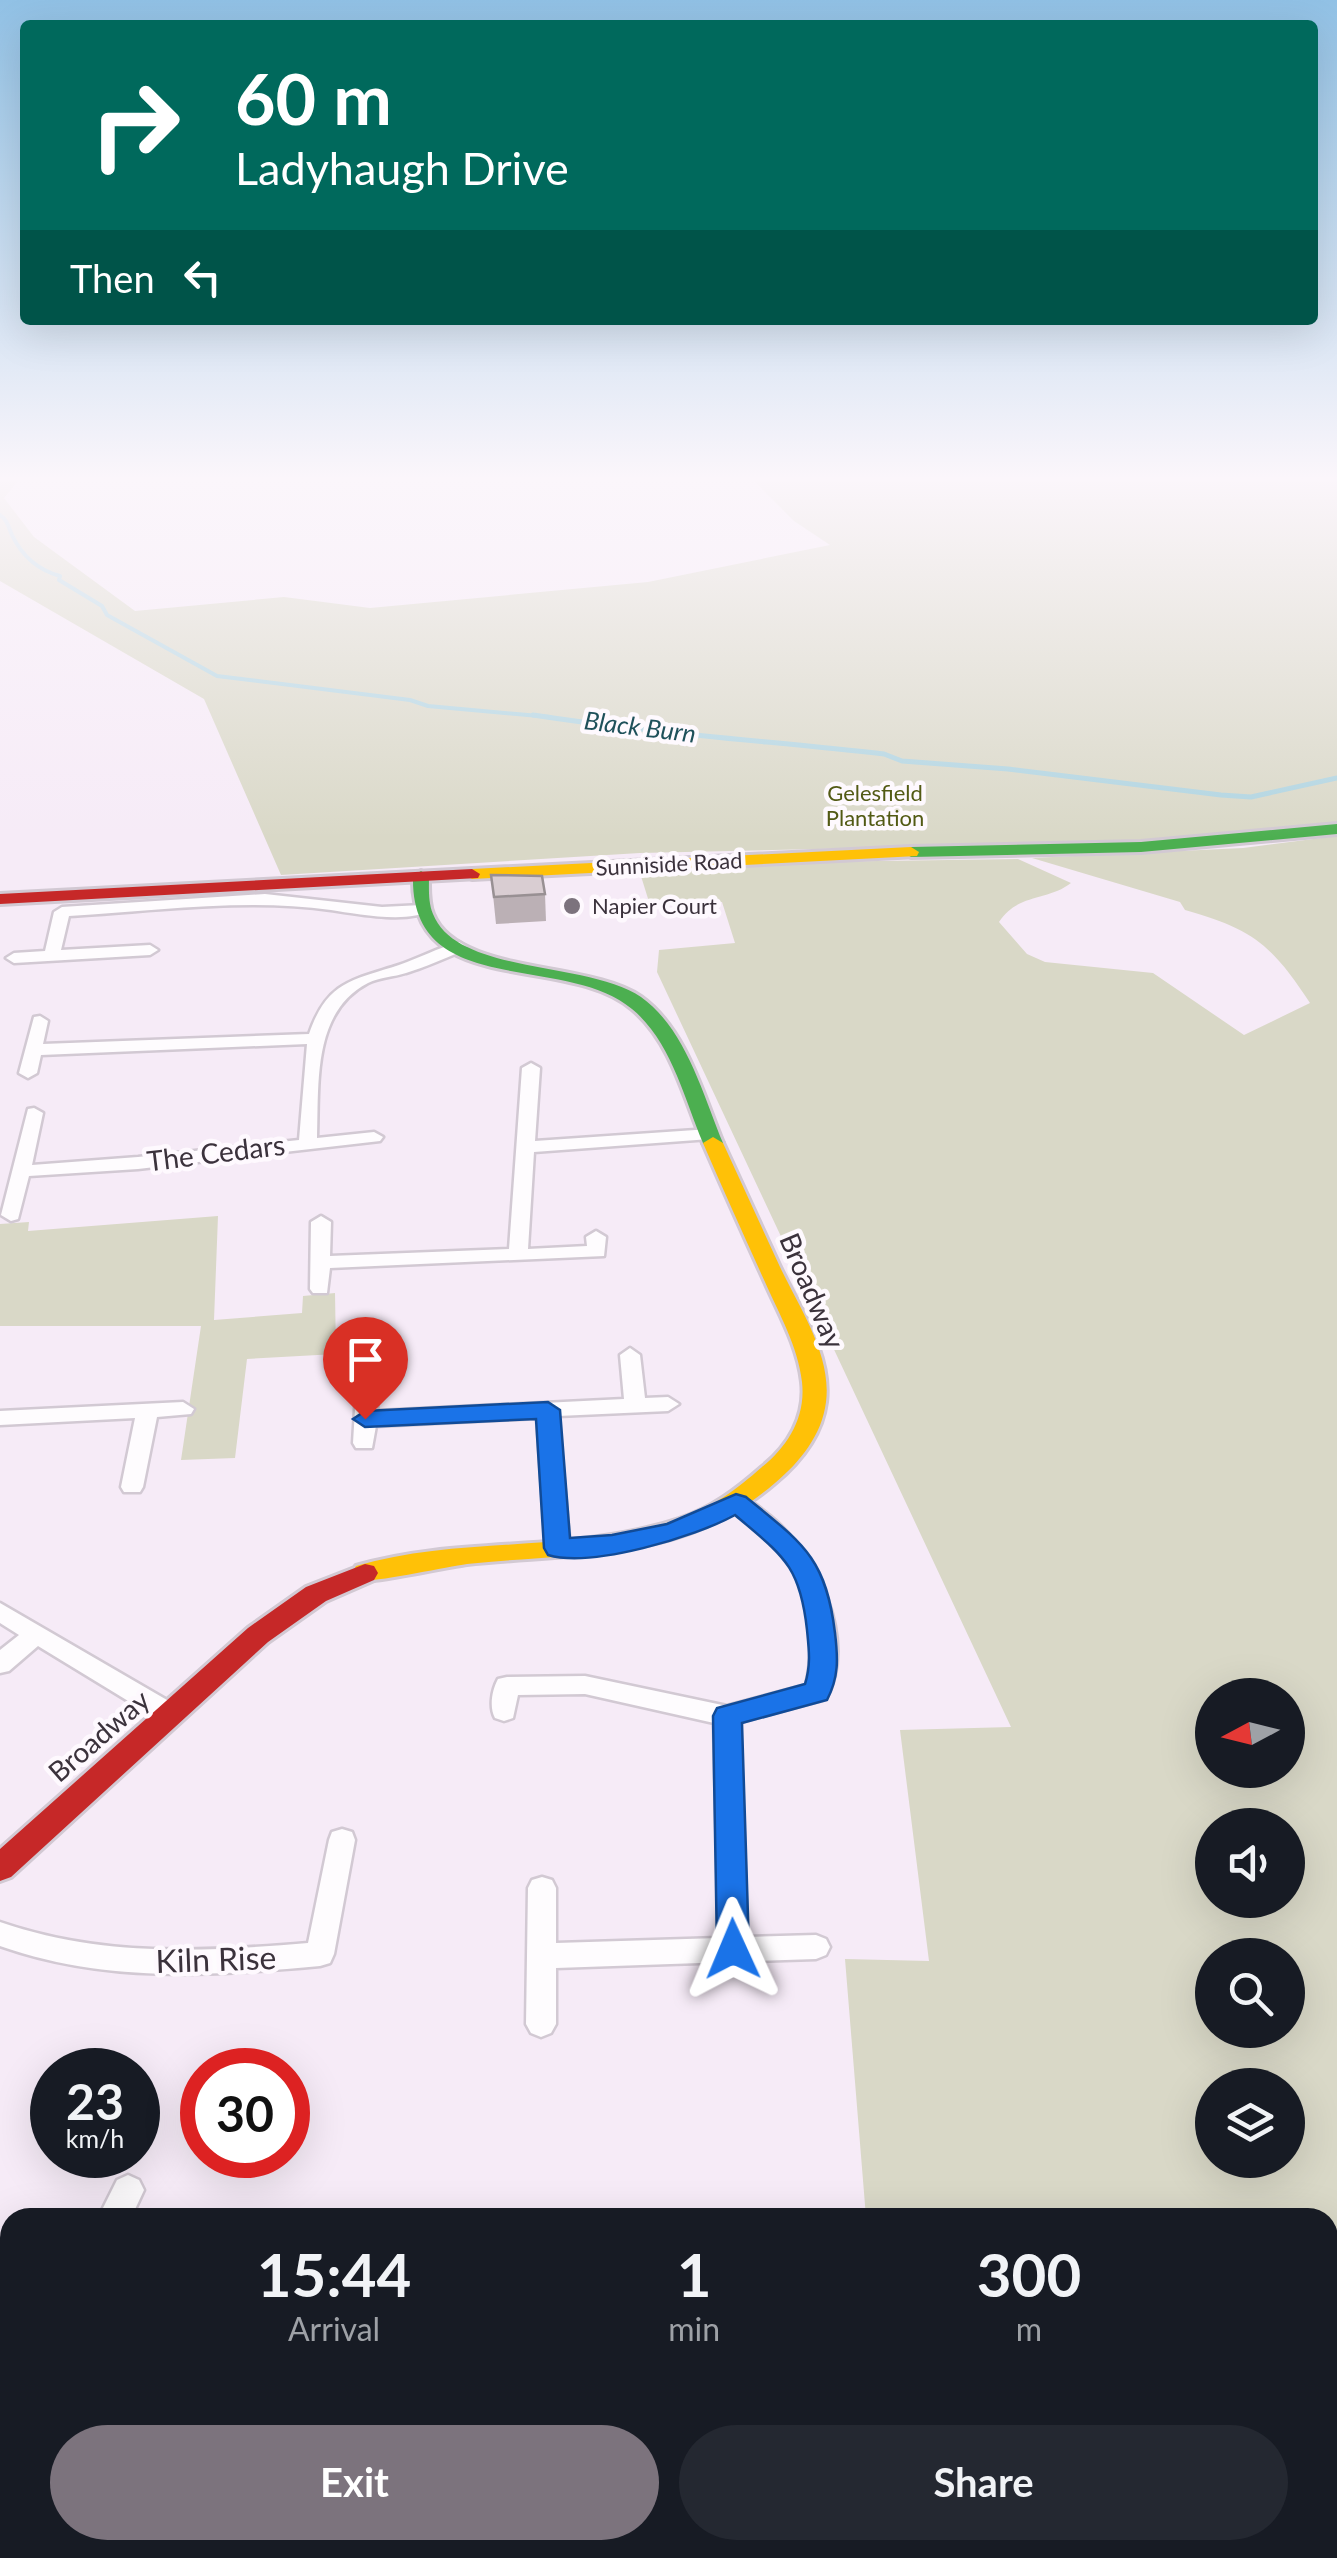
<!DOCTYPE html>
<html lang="en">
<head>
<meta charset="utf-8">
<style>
  :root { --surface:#171b24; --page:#242831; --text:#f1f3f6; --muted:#9ea1a6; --accent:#7c737d }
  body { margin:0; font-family:Lato,sans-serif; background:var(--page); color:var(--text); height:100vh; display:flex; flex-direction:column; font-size:38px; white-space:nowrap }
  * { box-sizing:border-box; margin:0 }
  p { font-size:32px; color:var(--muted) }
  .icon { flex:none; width:55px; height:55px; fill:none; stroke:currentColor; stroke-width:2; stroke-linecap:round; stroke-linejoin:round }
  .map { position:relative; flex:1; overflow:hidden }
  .sheet { position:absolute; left:0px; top:2208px; width:1338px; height:352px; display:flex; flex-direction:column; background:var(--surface); border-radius:30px 30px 0 0; box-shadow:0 10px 40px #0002 }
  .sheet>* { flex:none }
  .top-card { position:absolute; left:20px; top:20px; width:1298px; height:305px; border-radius:10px; box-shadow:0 10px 40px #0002; background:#00695c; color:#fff; overflow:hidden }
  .needle { width:65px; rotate:263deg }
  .buttons { position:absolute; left:1195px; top:1678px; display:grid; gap:20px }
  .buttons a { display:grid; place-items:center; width:110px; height:110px; border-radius:50%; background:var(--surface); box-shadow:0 10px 40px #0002; font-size:50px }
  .speed { position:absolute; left:30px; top:2048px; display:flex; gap:20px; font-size:50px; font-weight:700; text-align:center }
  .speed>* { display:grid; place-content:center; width:130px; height:130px; border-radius:50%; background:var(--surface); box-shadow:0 10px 40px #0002; line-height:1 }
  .speed small { font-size:25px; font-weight:400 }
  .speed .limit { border:15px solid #d22; background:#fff; color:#111 }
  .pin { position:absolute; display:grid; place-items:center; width:85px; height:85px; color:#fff; margin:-102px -42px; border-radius:50% 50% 50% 0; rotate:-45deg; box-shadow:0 0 10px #0007 }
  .pin .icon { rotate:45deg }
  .me { position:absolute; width:110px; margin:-55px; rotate:359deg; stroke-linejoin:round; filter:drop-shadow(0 0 8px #0008) }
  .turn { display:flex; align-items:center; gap:35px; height:210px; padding:0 50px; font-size:45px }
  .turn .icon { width:130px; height:130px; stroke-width:2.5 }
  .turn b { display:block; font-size:70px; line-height:85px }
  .then { display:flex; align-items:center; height:95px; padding:0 50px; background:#0003; gap:20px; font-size:38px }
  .eta { display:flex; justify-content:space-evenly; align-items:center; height:170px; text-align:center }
  .eta b { font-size:60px; font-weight:700; line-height:70px }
  .action { display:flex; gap:20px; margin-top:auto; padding:20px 50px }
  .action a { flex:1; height:115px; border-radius:60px; background:var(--accent); color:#fff; font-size:40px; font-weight:700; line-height:115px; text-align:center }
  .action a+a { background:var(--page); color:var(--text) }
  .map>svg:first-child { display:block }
  .green { fill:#d9d8c7; fill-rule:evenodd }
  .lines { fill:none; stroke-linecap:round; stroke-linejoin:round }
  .stream-far1 { stroke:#afd4e0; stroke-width:4 }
  .stream { stroke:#afd4e0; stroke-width:5 }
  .street-casing { stroke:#d2c9d3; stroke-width:5 }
  .fast-casing { stroke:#d2c9d3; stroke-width:6 }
  .slow-casing { stroke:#d2c9d3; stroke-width:6 }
  .jam-casing { stroke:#d2c9d3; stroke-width:6 }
  .street { fill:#fefcfe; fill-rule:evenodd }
  .fast { fill:#4caf50; fill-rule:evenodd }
  .slow { fill:#ffc107; fill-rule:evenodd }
  .jam { fill:#c62828; fill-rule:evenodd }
  .wall { fill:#bbb0b5 }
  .building { fill:#d9cdd2; stroke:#989093; stroke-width:2.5 }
  .route { fill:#1a73e8; stroke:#114b97; stroke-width:2.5 }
  .poi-dot { fill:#7c737d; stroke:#fef9fe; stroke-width:4 }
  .labels { text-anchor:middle; stroke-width:9; stroke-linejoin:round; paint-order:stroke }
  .far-park-label { font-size:22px; fill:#525a14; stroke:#fef9fe }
  .far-street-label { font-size:22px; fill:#3b323c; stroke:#fef9fe }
  .far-poi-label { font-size:22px; fill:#3b323c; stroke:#fef9fe; text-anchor:start }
  .far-water-label { font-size:25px; font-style:italic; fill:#1e505a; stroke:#fef9fe }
  .street-label { font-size:28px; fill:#3b323c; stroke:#fef9fe }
  .near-street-label { font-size:32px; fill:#3b323c; stroke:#fef9fe }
</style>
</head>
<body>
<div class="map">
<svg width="1337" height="2558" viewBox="0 0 1337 2558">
  <rect width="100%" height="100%" fill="#f6ebf7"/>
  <!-- green -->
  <g class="green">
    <path d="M0 481H18L4 498 34 537 135 611 284 597 370 608 648 582 830 545 794 521 754 481H1337V822L1124 842 640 853 281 875 204 699 0 581Z"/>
    <path d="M1337 836V2358L1328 2365V2218L866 2217 845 1959 929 1961 900 1730 1011 1727 657 972 659 950 735 943 722 902 650 905 640 873 809 862 1018 859 1071 883C1048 901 1018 893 999 922L1027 954 1045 962 1153 973 1244 1035 1310 1003C1272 945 1253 929 1185 910L1180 902 1032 858 1243 848ZM1212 1695H1288V1770H1212ZM1212 1825H1288V1900H1212ZM1212 1955H1288V2030H1212ZM1212 2085H1288V2160H1212Z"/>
    <path d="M218 1216 214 1320 302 1313 303 1296 335 1293 336 1354 247 1359 235 1458 181 1460 201 1326H0V1224L29 1222 28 1231Z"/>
    <path d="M1337 2445V2558H1209L1218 2550H1328V2453Z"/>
    <path d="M824 2550H1102L1092 2558H827Z"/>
  </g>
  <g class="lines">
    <!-- stream-far1 -->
    <path class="stream-far1" d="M0 515C8 521 8 526 12 535 22 556 38 570 60 576L59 580 102 606 107 615 217 676 410 700 428 706 550 717"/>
    <!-- stream -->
    <path class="stream" d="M533 715C650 733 767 741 884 754L902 761 1008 769 1221 795 1251 797 1337 778"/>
    <!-- street casing -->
    <g class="street-casing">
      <g id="street">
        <path d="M265 894 382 907 422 905 430 910C410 924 356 914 331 910 245 898 156 911 69 916L61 950 150 945 158 950 150 955 14 963 6 958 14 953 45 951 54 912 62 907Z"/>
        <path d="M459 942 467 947 465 950C445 958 426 967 406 973 394 977 380 977 368 983 312 1012 319 1084 317 1138L374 1132 383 1137 380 1141 138 1169 29 1176 18 1219 11 1221 1 1215 28 1109 34 1108 43 1113 32 1165 138 1157 299 1140 307 1044 41 1055 37 1073 28 1078 19 1073 34 1017 40 1016 48 1021 43 1044 309 1034C327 981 353 980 399 965 419 958 438 948 459 942Z"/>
        <path d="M531 1063 540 1068 535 1141 710 1129 719 1134 710 1139 534 1152 528 1249 587 1246 586 1237 596 1231 606 1237 604 1256 330 1268 327 1293H313L310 1289 311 1222 321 1216 331 1222 330 1256 509 1249 522 1068Z"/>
        <path d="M630 1348 640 1355 645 1398 668 1397 679 1404 668 1411 558 1416 570 1548 566 1554H550L546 1548 537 1418 376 1426 372 1448H356L353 1443 356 1393 359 1388H375L378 1393 377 1411 624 1399 620 1355Z"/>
        <path d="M183 1402 194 1409 191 1414 157 1417 143 1487 140 1492H124L121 1487 135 1418 0 1425V1411Z"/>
        <path d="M737 1495C750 1499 760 1508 770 1516 817 1554 858 1640 826 1699L740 1722 747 1937 816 1935 826 1939 830 1947 826 1955 816 1959 556 1968V2024L551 2033 541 2037 531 2033 526 2024 528 1888 532 1880 542 1877 552 1880 556 1888V1943L719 1938 714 1723 585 1694 518 1695 513 1718 504 1721 495 1718C489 1707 492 1690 498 1679L507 1677 585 1676 727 1706 806 1685C815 1648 811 1594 788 1562 773 1540 750 1524 729 1509L726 1503 729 1497Z"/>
        <path d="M0 1603 179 1707 183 1714 179 1721 170 1724 161 1721 38 1646 9 1671 0 1673V1650L19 1635 0 1623Z"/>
        <path d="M342 1829 352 1832 355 1840 334 1954 330 1963 320 1966C210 1976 105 1983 0 1946V1922C102 1957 202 1952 308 1943L329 1840 332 1832Z"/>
        <path d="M128 2175 139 2180 144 2190 131 2218H98L117 2180Z"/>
        <path d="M0 2292 10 2295V2327L0 2324Z"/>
        <path d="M586 2550H622L620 2558H584Z"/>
      </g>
    </g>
    <!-- fast casing -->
    <g class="fast-casing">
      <g id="fast">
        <path d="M1337 824V834L1141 852 911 857 903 852 911 847 1141 842Z"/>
        <path d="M421 871 429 876C429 888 428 902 433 914 457 975 589 961 641 997 686 1029 703 1095 723 1143L720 1147H706L703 1143C684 1098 671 1041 632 1009 565 952 410 1001 413 876Z"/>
        <path d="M1146 2550H1192L1189 2558H1143Z"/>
      </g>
    </g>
    <!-- slow casing -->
    <g class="slow-casing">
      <g id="slow">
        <path d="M911 847 919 852 917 856 472 879 464 874 472 869Z"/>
        <path d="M713 1137 723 1143C742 1184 761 1226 780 1267 799 1307 832 1355 826 1402 822 1435 800 1462 775 1483 684 1562 579 1552 467 1564 445 1567 370 1584 356 1580L352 1573 356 1566C461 1535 575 1554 679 1519 711 1509 737 1489 762 1467 788 1446 806 1417 802 1382 798 1346 779 1314 765 1282 744 1236 723 1189 703 1143Z"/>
        <path d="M1337 2391V2433L1328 2437V2395Z"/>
      </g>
    </g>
    <!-- jam casing -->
    <g class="jam-casing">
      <g id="jam">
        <path d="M472 869 480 874 478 878 0 904V894Z"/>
        <path d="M365 1564 374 1566 378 1573 374 1580 326 1601 268 1642 11 1877 0 1881V1849L248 1628 306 1587Z"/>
      </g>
    </g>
    <!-- street -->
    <use href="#street" class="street"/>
    <!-- fast -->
    <use href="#fast" class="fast"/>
    <!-- slow -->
    <use href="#slow" class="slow"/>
    <!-- jam -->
    <use href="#jam" class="jam"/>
  </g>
  <!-- wall -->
  <path class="wall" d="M491 875 545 894 546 921 496 924Z"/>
  <!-- building -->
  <path class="building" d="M491 875 542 876 545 894 494 897Z"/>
  <!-- sky -->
  <linearGradient id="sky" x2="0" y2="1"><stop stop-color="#91c1e5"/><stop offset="0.57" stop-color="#fbf6fb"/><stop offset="1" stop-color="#fbf6fb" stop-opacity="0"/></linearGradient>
  <rect width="1337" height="839" fill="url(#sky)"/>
  <!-- route -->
  <path class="route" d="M548 1402 560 1410 570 1538 612 1535 667 1524 736 1494 746 1497C802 1543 826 1557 835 1633 838 1658 839 1677 827 1700L742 1723 749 1949 744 1958 733 1962 721 1958 717 1949 713 1716 717 1708 805 1684C811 1665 809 1650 807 1630 800 1565 783 1556 735 1515 695 1537 592 1568 548 1555L544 1548 536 1419 365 1427 353 1419 365 1411Z"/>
  <!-- markers -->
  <circle class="poi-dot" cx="572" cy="906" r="10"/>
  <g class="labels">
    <!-- far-park labels -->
    <g class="far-park-label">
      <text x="875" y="801">Gelesfield<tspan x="875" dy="25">Plantation</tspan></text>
    </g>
    <!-- far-street labels -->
    <g class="far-street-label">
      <text transform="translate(669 864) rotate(-3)" y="8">Sunniside Road</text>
    </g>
    <!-- far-poi labels -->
    <g class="far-poi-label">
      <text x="592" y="914">Napier Court</text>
    </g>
    <!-- far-water labels -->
    <g class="far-water-label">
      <text transform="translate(640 727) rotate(7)" y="9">Black Burn</text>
    </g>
    <!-- street labels -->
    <g class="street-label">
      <text transform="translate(216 1153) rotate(-7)" y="10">The Cedars</text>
      <text transform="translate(812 1291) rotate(67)" y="10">Broadway</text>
      <text transform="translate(99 1736) rotate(-41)" y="10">Broadway</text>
    </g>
    <!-- near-street labels -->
    <g class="near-street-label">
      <text transform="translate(216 1960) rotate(-2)" y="11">Kiln Rise</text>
    </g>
  </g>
</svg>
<div class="buttons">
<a><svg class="needle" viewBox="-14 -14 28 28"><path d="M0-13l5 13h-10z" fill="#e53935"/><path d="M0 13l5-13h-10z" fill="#9ea1a6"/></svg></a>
<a><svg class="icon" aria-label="sound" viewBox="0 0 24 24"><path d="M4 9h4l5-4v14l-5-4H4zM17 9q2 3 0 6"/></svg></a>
<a><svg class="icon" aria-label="search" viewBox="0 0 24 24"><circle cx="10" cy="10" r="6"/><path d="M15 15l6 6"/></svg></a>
<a><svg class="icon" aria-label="layers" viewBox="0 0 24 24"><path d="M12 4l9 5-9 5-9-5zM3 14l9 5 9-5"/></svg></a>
</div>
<div class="speed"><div>23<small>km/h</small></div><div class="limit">30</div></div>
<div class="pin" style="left:365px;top:1419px;background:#d93025"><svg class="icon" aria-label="arrive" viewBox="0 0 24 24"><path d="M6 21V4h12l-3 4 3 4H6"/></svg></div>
<svg class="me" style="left:733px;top:1949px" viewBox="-20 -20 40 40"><path d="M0-17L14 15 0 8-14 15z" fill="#1a73e8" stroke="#fff" stroke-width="4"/></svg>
<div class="top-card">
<div class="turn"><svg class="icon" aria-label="right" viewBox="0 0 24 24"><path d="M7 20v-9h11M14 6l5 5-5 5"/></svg><div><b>60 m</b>Ladyhaugh Drive</div></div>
<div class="then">Then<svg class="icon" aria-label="left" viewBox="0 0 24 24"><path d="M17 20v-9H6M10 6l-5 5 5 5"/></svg></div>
</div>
<section class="sheet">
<div class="eta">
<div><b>15:44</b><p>Arrival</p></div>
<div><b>1</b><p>min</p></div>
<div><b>300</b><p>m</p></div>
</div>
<div class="action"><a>Exit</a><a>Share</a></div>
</section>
</div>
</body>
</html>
